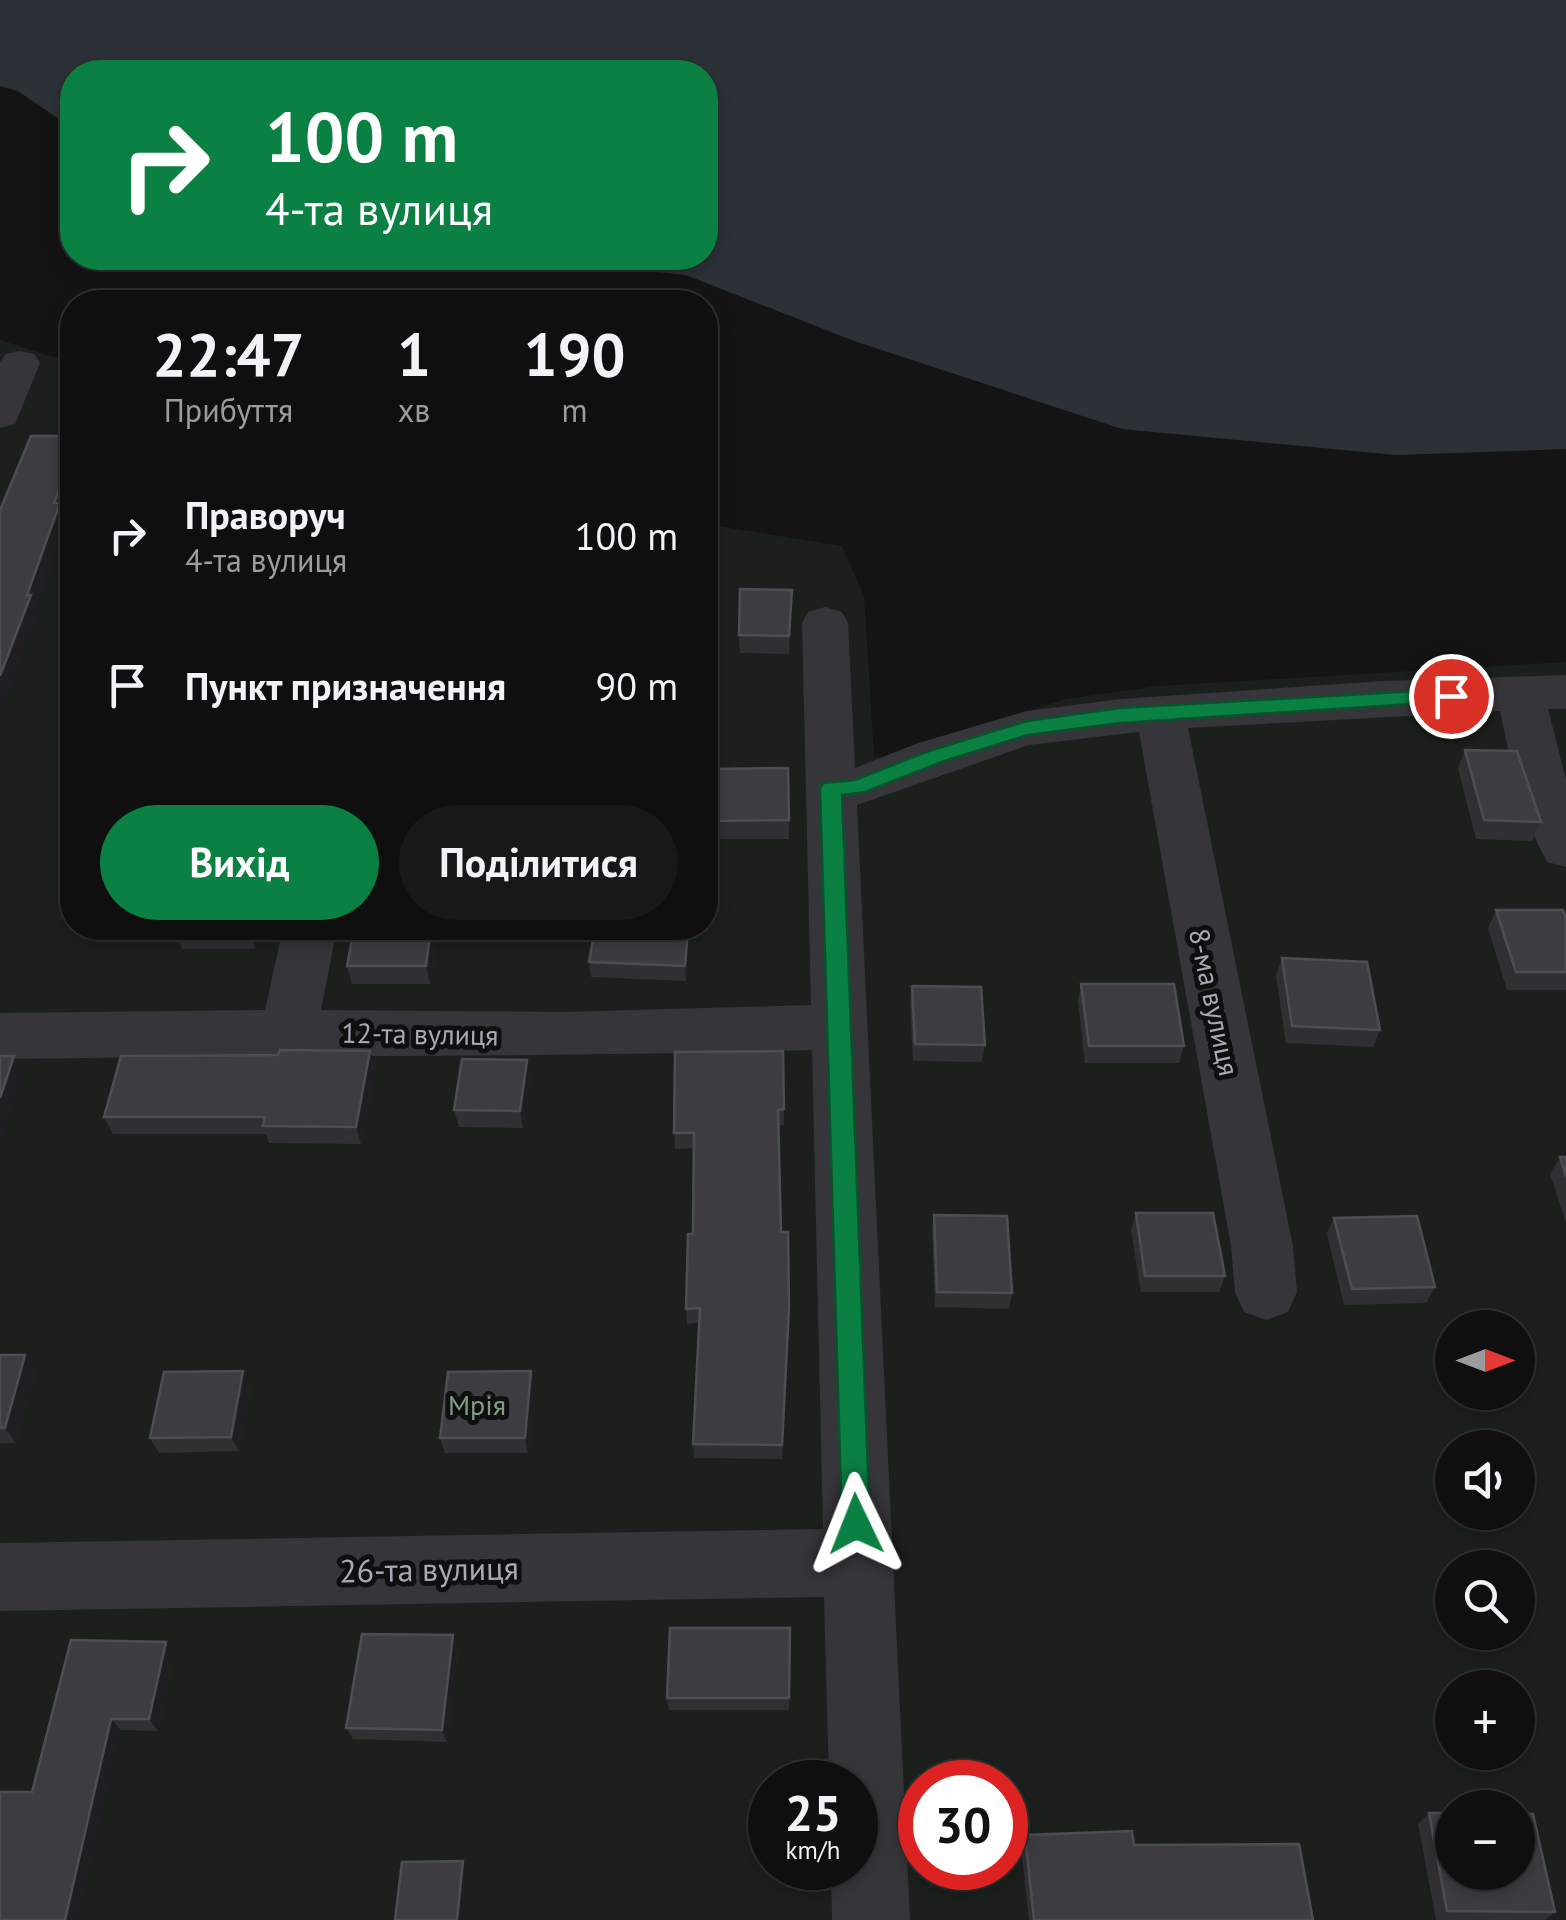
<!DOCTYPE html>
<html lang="uk">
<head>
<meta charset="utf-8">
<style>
  :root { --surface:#0f0f10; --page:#181819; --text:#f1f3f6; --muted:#9b9c9f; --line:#2f2f30; --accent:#0b8043 }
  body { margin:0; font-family:"PT Sans",sans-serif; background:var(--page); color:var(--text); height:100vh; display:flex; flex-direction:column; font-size:38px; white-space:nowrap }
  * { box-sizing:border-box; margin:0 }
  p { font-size:32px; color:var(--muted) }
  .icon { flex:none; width:55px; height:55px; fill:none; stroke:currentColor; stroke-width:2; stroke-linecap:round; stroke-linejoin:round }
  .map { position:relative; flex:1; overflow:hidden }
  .side { position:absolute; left:60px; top:290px; width:658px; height:650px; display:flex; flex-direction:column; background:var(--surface); border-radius:40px; box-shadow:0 5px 15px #0003,0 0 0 2px var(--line) }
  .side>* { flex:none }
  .guide { position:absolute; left:60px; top:60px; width:658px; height:210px; border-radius:40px; box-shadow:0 5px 15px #0003,0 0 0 2px var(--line); background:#0b8043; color:#fff; overflow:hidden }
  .needle { width:65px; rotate:90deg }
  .tools { position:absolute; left:1435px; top:1310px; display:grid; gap:20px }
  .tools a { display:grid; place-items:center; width:100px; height:100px; border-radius:50%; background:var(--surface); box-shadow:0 5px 15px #0003,0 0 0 2px var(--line); font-size:50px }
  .speed { position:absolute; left:748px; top:1760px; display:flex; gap:20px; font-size:50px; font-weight:700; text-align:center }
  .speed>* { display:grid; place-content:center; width:130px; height:130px; border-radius:50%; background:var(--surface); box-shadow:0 5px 15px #0003,0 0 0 2px var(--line); line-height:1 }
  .speed small { font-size:25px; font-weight:400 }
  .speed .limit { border:15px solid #d22; background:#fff; color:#111 }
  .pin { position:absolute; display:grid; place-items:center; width:85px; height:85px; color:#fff; margin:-42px; border:5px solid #fff; border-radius:50%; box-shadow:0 2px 10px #0007 }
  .me { position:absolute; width:110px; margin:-55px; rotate:358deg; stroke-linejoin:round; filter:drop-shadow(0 0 8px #0008) }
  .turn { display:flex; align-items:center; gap:35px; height:210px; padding:0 40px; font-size:45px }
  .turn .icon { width:130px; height:130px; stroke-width:2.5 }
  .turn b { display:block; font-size:70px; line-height:85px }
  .eta { display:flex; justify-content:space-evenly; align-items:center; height:170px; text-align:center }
  .eta b { font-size:60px; font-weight:800; line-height:70px }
  .cta { display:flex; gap:20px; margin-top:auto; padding:20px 40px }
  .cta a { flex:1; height:115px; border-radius:60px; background:var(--accent); color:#fff; font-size:40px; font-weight:800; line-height:115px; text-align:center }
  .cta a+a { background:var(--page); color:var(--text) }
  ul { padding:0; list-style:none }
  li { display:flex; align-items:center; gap:30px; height:150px; padding:0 40px }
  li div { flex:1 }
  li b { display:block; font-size:38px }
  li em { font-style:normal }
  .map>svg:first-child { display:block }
  .green { fill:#1b201c; fill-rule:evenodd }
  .water { fill:#2c3138 }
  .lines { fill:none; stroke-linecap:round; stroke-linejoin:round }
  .street { fill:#35353a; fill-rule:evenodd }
  .wall { fill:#303033 }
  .shaded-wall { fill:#1f1f21 }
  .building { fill:#3d3d41; stroke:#4d4e53; stroke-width:2.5 }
  .route { fill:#0b8043; stroke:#07532c; stroke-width:2.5 }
  .labels { text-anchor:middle; stroke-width:10; stroke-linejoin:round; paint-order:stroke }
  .street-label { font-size:28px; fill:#a7a9b4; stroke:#0f0f10 }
  .park-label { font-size:28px; fill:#809d86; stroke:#0f0f10 }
  .near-street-label { font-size:32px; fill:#a7a9b4; stroke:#0f0f10 }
</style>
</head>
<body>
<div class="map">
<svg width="1566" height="1920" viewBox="0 0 1566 1920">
  <rect width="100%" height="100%" fill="#141415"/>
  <!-- green -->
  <path class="green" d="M0 340 72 363V928H705V524L842 546 864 596 874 757 900 756 977 725 1067 699 1158 686 1566 662V1920H0ZM1452 1328H1518V1392H1452ZM1452 1448H1518V1512H1452ZM1452 1568H1518V1632H1452ZM1452 1688H1518V1752H1452ZM770 1782H855V1868H770ZM920 1782H1005V1868H920ZM1452 1808H1518V1872H1452Z"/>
  <!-- water -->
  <path class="water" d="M0 0H1566V449L1396 455 1122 429 854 341 686 275 527 258H705V72H72V128L18 91 0 86Z"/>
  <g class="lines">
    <!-- street -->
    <g class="street">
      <path d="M20 351 34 354 40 363 15 424 0 428V362L6 354Z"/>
      <path d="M825 607 842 612 848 623 855 768 918 743 1027 711 1121 699 1383 681 1566 675V709H1548L1566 779V867L1547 862C1521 815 1511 762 1500 711L1188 728 1293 1246 1297 1292 1288 1312 1266 1320 1244 1312 1235 1292 1231 1246 1139 732 1029 745 857 805 910 1920H832L831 1868H855V1782H829L824 1597 0 1611V1543L823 1529 812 1050C541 1058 271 1055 0 1059V1013L265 1010 283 928H337L321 1010 564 1012 811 1005 802 623 808 612Z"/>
    </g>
  </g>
  <!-- wall -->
  <g class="wall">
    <path d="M792 590 789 654 740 653 739 635Z"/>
    <path d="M1465 750 1541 822 1532 841 1476 839 1458 768Z"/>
    <path d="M788 768 789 839H711V821Z"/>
    <path d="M1496 910 1566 919V990H1507L1488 928Z"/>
    <path d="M176 928H258L255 949H182L175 932Z"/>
    <path d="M354 928H438L430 984H352L347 966Z"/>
    <path d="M595 928H689L686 981 591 977 589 962Z"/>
    <path d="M1282 958 1380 1030 1373 1047 1286 1043 1276 976Z"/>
    <path d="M1081 984 1184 1046 1179 1063H1085L1078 1001Z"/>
    <path d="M912 986 985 1045 982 1062 913 1061 910 1004Z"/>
    <path d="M783 1051 784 1125 778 1126 781 1232 789 1322 782 1459 694 1458 693 1444 699 1323 687 1324 686 1309 693 1234V1148L675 1149 674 1133Z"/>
    <path d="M527 1060 530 1077 523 1128 459 1127 454 1110Z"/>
    <path d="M375 1068 361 1144 269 1143 266 1134H113L104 1117Z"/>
    <path d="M1560 1157H1566V1222L1550 1174Z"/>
    <path d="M1136 1213 1225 1276 1219 1292H1141L1131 1230Z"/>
    <path d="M934 1215 1012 1293 1009 1309 935 1307 932 1231Z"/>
    <path d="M1334 1218 1435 1287 1426 1303 1344 1305 1327 1234Z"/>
    <path d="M0 1355 36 1370 16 1443H0Z"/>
    <path d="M243 1371 251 1386 239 1451 159 1453 150 1438Z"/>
    <path d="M531 1371 534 1387 528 1453H445L440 1438Z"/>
    <path d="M790 1628 789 1710H669L667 1698Z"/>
    <path d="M458 1648 447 1742 353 1739 346 1728Z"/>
    <path d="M175 1654 158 1731 121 1730 32 1792Z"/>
    <path d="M1429 1813 1555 1912 1545 1920H1436L1418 1824Z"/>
    <path d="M1025 1835 1134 1845 1313 1920H1029L1021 1845Z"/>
  </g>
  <!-- shaded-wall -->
  <g class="shaded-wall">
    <path d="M72 460V494L64 514 67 522 36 608 39 614 0 716V676L54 503Z"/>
    <path d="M250 928H258L255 949 249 931Z"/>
    <path d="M431 928H438L430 984 426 966Z"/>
    <path d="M688 928H689L686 981 685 966Z"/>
    <path d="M370 1051 375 1068 361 1144 356 1127Z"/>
    <path d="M14 1056 23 1074 0 1146V1098Z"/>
    <path d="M527 1060 530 1077 523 1128 520 1111Z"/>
    <path d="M25 1355 36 1370 16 1443 5 1428Z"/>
    <path d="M243 1371 251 1386 239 1451 231 1437Z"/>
    <path d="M531 1371 534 1387 528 1453 525 1438Z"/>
    <path d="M453 1635 458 1648 447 1742 442 1730Z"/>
    <path d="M166 1642 175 1654 158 1731 149 1719Z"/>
    <path d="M111 1719 121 1730 79 1920H65Z"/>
    <path d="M463 1861 468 1871 463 1920H457Z"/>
  </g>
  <!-- building -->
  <g class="building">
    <path d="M31 436H72V460L54 503H60L27 595H31L0 676V510Z"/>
    <path d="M740 589 792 590 789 636 739 635Z"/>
    <path d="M1465 750 1517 751 1541 822 1484 820Z"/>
    <path d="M788 768 789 820 711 821 712 769Z"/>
    <path d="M1496 910H1563L1566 919V972H1516Z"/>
    <path d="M176 928H250L249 931 175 932Z"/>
    <path d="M354 928H431L426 966H347Z"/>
    <path d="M595 928H688L685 966 589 962Z"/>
    <path d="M1282 958 1367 962 1380 1030 1292 1026Z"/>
    <path d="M1081 984H1174L1184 1046H1089Z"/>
    <path d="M912 986 981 987 985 1045 915 1044Z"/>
    <path d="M280 1050 370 1051 356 1127 263 1126 265 1117H104L121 1056 278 1055Z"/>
    <path d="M783 1051 784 1109 778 1110 781 1232H788L789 1307 782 1445 693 1444 700 1308 686 1309 688 1234H693L694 1133H674L675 1052Z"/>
    <path d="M0 1056H14L0 1098Z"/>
    <path d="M462 1059 527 1060 520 1111 454 1110Z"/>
    <path d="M1560 1157H1566V1176Z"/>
    <path d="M1136 1213H1213L1225 1276H1145Z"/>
    <path d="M934 1215 1007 1216 1012 1293 937 1292Z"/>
    <path d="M1417 1216 1435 1287 1352 1289 1334 1218Z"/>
    <path d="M0 1355H25L5 1428H0Z"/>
    <path d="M243 1371 231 1437 150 1438 164 1372Z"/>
    <path d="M531 1371 525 1438H440L448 1372Z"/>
    <path d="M670 1628H790L789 1698H667Z"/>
    <path d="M362 1634 453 1635 442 1730 346 1728Z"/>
    <path d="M71 1640 166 1642 149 1719H111L65 1920H0V1792H32Z"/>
    <path d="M1429 1813H1452V1872H1518V1814H1533L1555 1912 1447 1911Z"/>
    <path d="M1132 1831 1134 1845 1299 1844 1313 1920H1034L1025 1835Z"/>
    <path d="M463 1861 457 1920H395L402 1862Z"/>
  </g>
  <!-- route -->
  <path class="route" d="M1451 689 1458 691V701L1120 723 1028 735 944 761 865 792 842 795 870 1524 866 1534 856 1538 846 1534 842 1524 820 788 824 783 855 780 929 751 1027 721 1120 708Z"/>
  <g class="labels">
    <!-- street labels -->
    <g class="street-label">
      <text transform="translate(1214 1002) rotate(78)" y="10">8-ма вулиця</text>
      <text transform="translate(420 1034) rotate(1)" y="10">12-та вулиця</text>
    </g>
    <!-- park labels -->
    <g class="park-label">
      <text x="477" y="1415">Мрія</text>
    </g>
    <!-- near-street labels -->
    <g class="near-street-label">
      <text transform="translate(429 1570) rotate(-1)" y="11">26-та вулиця</text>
    </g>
  </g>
</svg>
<div class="tools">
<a><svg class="needle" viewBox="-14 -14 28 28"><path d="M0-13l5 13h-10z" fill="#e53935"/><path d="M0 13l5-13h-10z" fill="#9b9c9f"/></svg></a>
<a><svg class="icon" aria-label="sound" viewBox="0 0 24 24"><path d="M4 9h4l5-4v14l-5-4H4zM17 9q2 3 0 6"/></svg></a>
<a><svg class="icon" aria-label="search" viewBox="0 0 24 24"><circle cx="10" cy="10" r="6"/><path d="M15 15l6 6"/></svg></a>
<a>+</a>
<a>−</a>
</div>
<div class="speed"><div>25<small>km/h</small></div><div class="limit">30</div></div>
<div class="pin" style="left:1451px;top:696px;background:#d93025"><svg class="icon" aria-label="arrive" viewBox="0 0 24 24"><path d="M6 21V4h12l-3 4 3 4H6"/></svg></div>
<svg class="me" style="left:856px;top:1524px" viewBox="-20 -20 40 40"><path d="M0-17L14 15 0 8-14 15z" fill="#0b8043" stroke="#fff" stroke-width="4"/></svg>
<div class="guide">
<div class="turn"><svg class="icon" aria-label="right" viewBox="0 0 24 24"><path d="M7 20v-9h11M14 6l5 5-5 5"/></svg><div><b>100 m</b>4-та вулиця</div></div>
</div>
<section class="side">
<div class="eta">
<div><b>22:47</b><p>Прибуття</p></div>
<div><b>1</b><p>хв</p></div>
<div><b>190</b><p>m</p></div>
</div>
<ul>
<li><svg class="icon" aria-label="right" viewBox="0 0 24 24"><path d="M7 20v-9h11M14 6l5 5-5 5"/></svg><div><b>Праворуч</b><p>4-та вулиця</p></div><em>100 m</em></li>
<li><svg class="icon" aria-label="arrive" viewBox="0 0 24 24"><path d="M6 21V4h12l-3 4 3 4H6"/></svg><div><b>Пункт призначення</b></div><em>90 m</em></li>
</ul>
<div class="cta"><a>Вихід</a><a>Поділитися</a></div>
</section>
</div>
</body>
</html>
